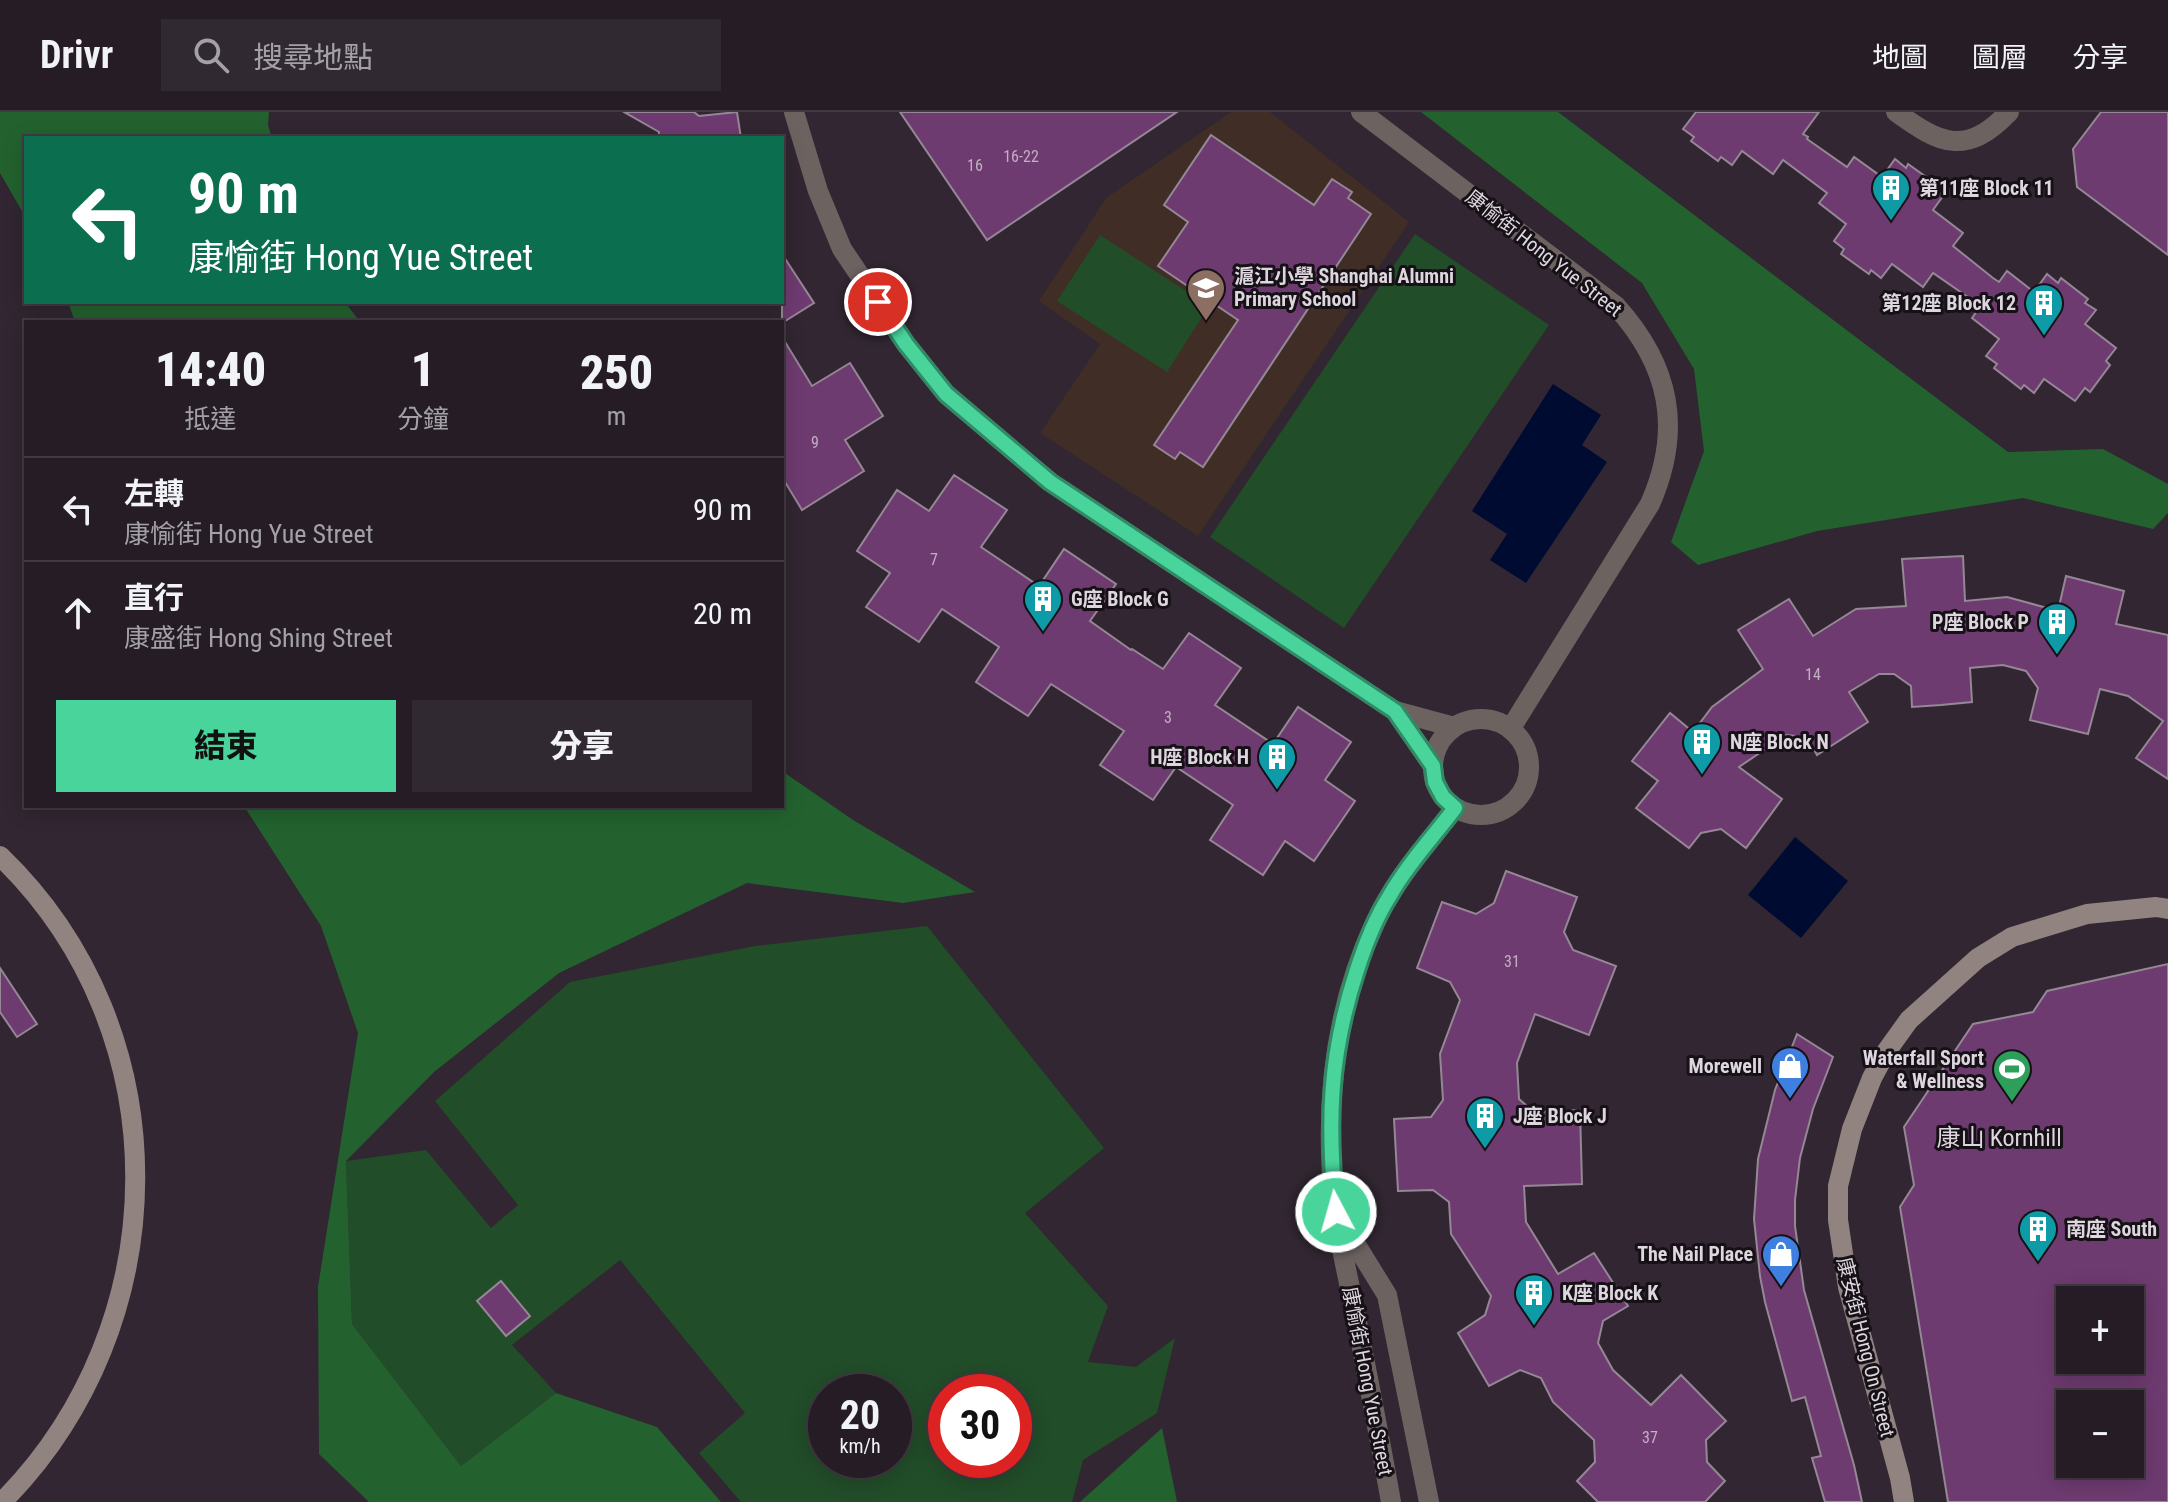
<!DOCTYPE html>
<html lang="zh-TW">
<head>
<meta charset="utf-8">
<style>
  :root { --surface:#251c25; --page:#312932; --text:#f1f3f6; --muted:#a3a1a7; --line:#423a42; --accent:#49d49c }
  body { margin:0; font-family:"Roboto Condensed","Noto Sans TC",sans-serif; background:var(--page); color:var(--text); height:100vh; display:flex; flex-direction:column; font-size:30px; white-space:nowrap }
  * { box-sizing:border-box; margin:0 }
  p { font-size:26px; color:var(--muted) }
  .icon { flex:none; width:44px; height:44px; fill:none; stroke:currentColor; stroke-width:2; stroke-linecap:round; stroke-linejoin:round }
  .map { position:relative; flex:1; overflow:hidden }
  .side { position:absolute; left:24px; top:208px; width:760px; height:488px; display:flex; flex-direction:column; background:var(--surface); border-radius:0px; box-shadow:0 4px 20px #0003,0 0 0 2px var(--line) }
  .side>* { flex:none }
  .banner { position:absolute; left:24px; top:24px; width:760px; height:168px; border-radius:0px; box-shadow:0 4px 20px #0003,0 0 0 2px var(--line); background:#0b6e4f; color:#fff; overflow:hidden }
  .tools { position:absolute; left:2056px; top:1174px; display:grid; gap:16px }
  .tools a { display:grid; place-items:center; width:88px; height:88px; border-radius:0px; background:var(--surface); box-shadow:0 4px 20px #0003,0 0 0 2px var(--line); font-size:40px }
  .speed { position:absolute; left:808px; top:1262px; display:flex; gap:16px; font-size:40px; font-weight:700; text-align:center }
  .speed>* { display:grid; place-content:center; width:104px; height:104px; border-radius:50%; background:var(--surface); box-shadow:0 4px 20px #0003,0 0 0 2px var(--line); line-height:1 }
  .speed small { font-size:20px; font-weight:400 }
  .speed .limit { border:12px solid #d22; background:#fff; color:#111 }
  .pin { position:absolute; display:grid; place-items:center; width:68px; height:68px; color:#fff; margin:-34px; border:4px solid #fff; border-radius:50%; box-shadow:0 2px 8px #0007 }
  .me { position:absolute; width:88px; margin:-44px; rotate:354deg; stroke-linejoin:round; filter:drop-shadow(0 0 6px #0008) }
  .turn { display:flex; align-items:center; gap:28px; height:168px; padding:0 32px; font-size:36px }
  .turn .icon { width:104px; height:104px; stroke-width:2.5 }
  .turn b { display:block; font-size:56px; line-height:68px }
  .eta { display:flex; justify-content:space-evenly; align-items:center; height:136px; text-align:center }
  .eta b { font-size:48px; font-weight:800; line-height:56px }
  .button { display:flex; gap:16px; margin-top:auto; padding:16px 32px }
  .button a { flex:1; height:92px; border-radius:0px; background:var(--accent); color:#111; font-size:32px; font-weight:800; line-height:92px; text-align:center }
  .button a+a { background:var(--page); color:var(--text) }
  ul { padding:0; list-style:none }
  li { display:flex; align-items:center; gap:24px; height:104px; padding:0 32px; border-top:2px solid var(--line) }
  li div { flex:1 }
  li b { display:block; font-size:30px }
  li em { font-style:normal }
  header { display:flex; align-items:center; gap:48px; box-sizing:border-box; height:112px; padding:0 40px; background:var(--surface); border-bottom:2px solid var(--line) }
  header strong { font-size:38px }
  nav { display:flex; gap:44px; margin-inline-start:auto; font-size:28px }
  .search { width:560px; height:72px; background:var(--page); display:flex; align-items:center; gap:20px; box-sizing:border-box; padding:0 28px; border-radius:0px; color:var(--muted); font-size:30px }
  .map>svg:first-child { display:block }
  .education { fill:#3f2d26 }
  .green { fill:#224d29; fill-rule:evenodd }
  .forest { fill:#23622f }
  .water { fill:#000b32 }
  .building { fill:#6e3b70; stroke:#958795; stroke-width:2; fill-rule:evenodd }
  .lines { fill:none; stroke-linecap:round; stroke-linejoin:round }
  .street { stroke:#6c6361; stroke-width:20 }
  .secondary { stroke:#918380; stroke-width:20 }
  .route-casing { stroke:#2f8a65; stroke-width:20 }
  .route { stroke:#49d49c; stroke-width:14 }
  .labels { text-anchor:middle; stroke-width:6; stroke-linejoin:round; paint-order:stroke }
  .number-label { font-size:16px; fill:#c2afc2 }
  .poi-label { font-size:20px; font-weight:bold; fill:#ded6de; stroke:#161116; text-anchor:start }
  .street-label { font-size:20px; fill:#ded6de; stroke:#161116 }
  .quarter-label { font-size:24px; fill:#ded6de; stroke:#161116 }
</style>
</head>
<body>
<header>
<strong>Drivr</strong>
<div class="search"><svg class="icon" aria-label="search" viewBox="0 0 24 24"><circle cx="10" cy="10" r="6"/><path d="M15 15l6 6"/></svg>搜尋地點</div>
<nav><a>地圖</a><a>圖層</a><a>分享</a></nav>
</header>
<div class="map">
<svg width="2168" height="1390" viewBox="0 0 2168 1390">
  <rect width="100%" height="100%" fill="#312631"/>
  <!-- education -->
  <path class="education" d="M1231 0H1270L1409 110 1198 424 1040 321 1100 232 1039 189 1106 86Z"/>
  <!-- green -->
  <g class="green">
    <path d="M1415 122 1549 213 1344 516 1210 425Z"/>
    <path d="M1100 123 1209 194 1167 260 1057 189Z"/>
    <path d="M927 814 1104 1036 1025 1101 1108 1194 1088 1250 1136 1255 1175 1226 1157 1301 1083 1348 1072 1390H741L699 1341 745 1301 620 1148 512 1233 556 1281 461 1354 352 1212 346 1049 426 1038 491 1116 518 1093 435 989 570 870 755 834ZM826 1280H894V1348H826ZM946 1280H1014V1348H946Z"/>
  </g>
  <!-- forest -->
  <g class="forest">
    <path d="M0 0H269L268 13 272 26H26V106L0 61Z"/>
    <path d="M1421 0H1558L2008 340 2103 337 2168 372V401L2153 417 2023 386 1817 419 1698 453 1671 430 1704 339 1694 257 1642 171Z"/>
    <path d="M68 190H345L360 210H75Z"/>
    <path d="M782 659 853 708 975 780 903 791 747 771 559 861 434 960 346 1049 352 1212 461 1354 556 1281 657 1315 721 1390H369L319 1342 318 1175 358 921 321 814 244 694H782Z"/>
    <path d="M1162 1316 1177 1390H1080Z"/>
  </g>
  <!-- water -->
  <g class="water">
    <path d="M1553 272 1601 303 1582 333 1607 350 1526 471 1490 448 1507 422 1472 399Z"/>
    <path d="M1795 725 1848 769 1801 826 1748 783Z"/>
  </g>
  <!-- building -->
  <g class="building">
    <path d="M624 0H694L699 4 737 0 741 26H659V20Z"/>
    <path d="M900 0H1177L987 128Z"/>
    <path d="M1696 0H1819L1803 22 1808 25 1807 27 1847 55 1854 45 1882 65 1895 47 1906 56 1908 52 1936 72 1933 76 1943 84 1933 98 1963 121 1953 134 1993 166 1999 170 2007 159 2034 180 2047 162 2058 171 2061 166 2088 187 2085 191 2096 198 2085 212 2116 236 2106 249 2110 253 2090 280 2085 276 2075 289 2044 267 2034 281 2024 273 2021 277 1994 256 1997 252 1986 244 1999 227 1972 206 1979 196 1974 192 1975 190 1933 161 1923 175 1892 152 1881 166 1871 158 1869 162 1841 142 1844 137 1834 129 1846 112 1819 91 1827 81 1783 48 1773 62 1742 39 1732 53 1721 45 1718 49 1691 29 1694 25 1683 17Z"/>
    <path d="M2101 0H2168V143L2077 75 2073 37Z"/>
    <path d="M1211 23 1314 93 1332 67 1352 80 1348 86 1371 102 1203 355 1180 340 1175 347 1154 333 1238 208 1158 154 1188 110 1164 93Z"/>
    <path d="M782 142 814 191 782 211Z"/>
    <path d="M782 225 812 274 850 251 883 304 845 328 864 359 802 398 782 365Z"/>
    <path d="M954 363 1007 398 981 435 1039 474 1064 437 1116 472 1090 509 1131 538 1132 537 1163 557 1189 521 1241 556 1215 593 1273 632 1298 595 1351 630 1325 668 1355 689 1314 749 1285 729 1263 763 1210 728 1233 693 1176 655 1153 688 1100 653 1124 619 1051 572 1028 604 997 584 976 570 999 535 942 497 919 530 866 495 890 461 857 439 897 378 929 399Z"/>
    <path d="M1963 444 1965 489 2007 485 2058 499 2066 464 2124 479 2116 512 2168 523V667L2136 646 2163 609 2128 584 2100 577 2088 622 2030 608 2038 576 2026 559 2003 553 1970 556 1972 590 1941 593 1912 595 1911 574 1894 562H1879L1849 580 1868 610 1817 643 1807 625 1786 623 1739 655 1782 687 1746 736 1721 717 1701 721 1689 736 1636 696 1658 669 1632 649 1670 601 1693 620 1712 595 1763 557 1738 518 1789 487 1813 524 1856 497 1906 494 1902 447Z"/>
    <path d="M1506 759 1577 785 1564 820 1573 838 1616 854 1589 923 1535 902 1517 951 1519 987 1534 1000 1580 998 1582 1072 1524 1074 1526 1110 1558 1162 1594 1141 1628 1194 1603 1209 1598 1231 1613 1258 1651 1293 1681 1263 1726 1309 1706 1328 1707 1350 1725 1369 1705 1390H1598L1577 1369 1595 1350 1594 1328 1553 1290 1541 1266 1520 1258 1489 1274 1458 1221 1485 1203 1491 1184 1451 1122 1449 1090 1433 1078 1398 1079 1394 1007 1431 1005 1443 988 1440 942 1460 888 1450 870 1417 856 1442 790 1476 802 1494 791Z"/>
    <path d="M2168 852V1390H1948L1900 1095 1914 1073 1904 1015 1973 912 2033 900 2047 879ZM2070 1188H2130V1248H2070ZM2070 1292H2130V1352H2070Z"/>
    <path d="M0 856 37 912 17 925 0 900Z"/>
    <path d="M1797 922 1833 945 1813 997 1800 1046 1795 1088V1114L1804 1178 1854 1353 1862 1390H1825L1812 1346 1821 1344 1805 1285 1792 1289 1765 1190 1760 1164 1754 1107 1758 1047 1775 978Z"/>
    <path d="M501 1169 530 1204 506 1224 477 1189Z"/>
  </g>
  <g class="lines">
    <!-- street -->
    <g class="street">
      <path d="M794 0 818 79 842 137 906 232 946 282 1050 370 1395 599 1454 615"/>
      <path d="M1361 0 1616 194C1670 254 1683 317 1650 392L1511 616"/>
      <path d="M1896 0C1940 32 1966 45 2009 0"/>
      <path d="M1395 599 1433 654"/>
      <circle cx="1481" cy="655" r="48"/>
      <path d="M1342 1110 1387 1183 1429 1390"/>
      <path d="M1391 1390C1380 1328 1368 1266 1356 1205 1349 1169 1340 1133 1335 1097 1324 999 1333 901 1375 811 1394 768 1427 733 1455 696"/>
    </g>
    <!-- secondary -->
    <g class="secondary">
      <path d="M0 744C182 919 178 1213 2 1390"/>
      <path d="M1904 1390 1900 1366 1848 1175 1838 1108V1074L1852 1017 1872 966 1886 940 1909 908 1978 846 2012 825 2087 802 2156 795 2168 797"/>
    </g>
  </g>
  <g class="lines">
    <!-- route casing -->
    <g class="route-casing">
      <path id="route" d="M878 190 906 232 946 282 1050 370 1395 599 1433 654 1435 670 1443 685 1455 696C1433 725 1407 753 1389 785 1375 807 1365 833 1357 858 1329 943 1327 1011 1336 1100"/>
    </g>
    <!-- route -->
    <use href="#route" class="route"/>
  </g>
  <!-- icons -->
  <defs>
    <g id="building-pin" transform="scale(2)"><path d="M0 17L-7.5 6A9.5 9.5 0 1 1 7.5 6Z" fill="#0f9aa8" stroke="#161116"/><path d="M-4-6H4V6H1V3H-1V6H-4ZM-2.5-4.3h1.7v1.8h-1.7ZM.8-4.3h1.7v1.8H.8ZM-2.5-1h1.7V.8h-1.7ZM.8-1h1.7V.8H.8Z" fill="#fff"/></g>
    <g id="school-pin" transform="scale(2)"><path d="M0 17L-7.5 6A9.5 9.5 0 1 1 7.5 6Z" fill="#8d6e63" stroke="#161116"/><path d="M0-5L7-2L0 1L-7-2ZM-4 1L0 2.5L4 1V4Q0 6-4 4Z" fill="#fff"/></g>
    <g id="shop-pin" transform="scale(2)"><path d="M0 17L-7.5 6A9.5 9.5 0 1 1 7.5 6Z" fill="#3f7fe0" stroke="#161116"/><path d="M-5-2.5h2.3a2.7 3.5 0 0 1 5.4 0H5L5.5 6h-11ZM-1.5-2.5h3a1.5 2.3 0 0 0-3 0Z" fill="#fff"/></g>
    <g id="stadium-pin" transform="scale(2)"><path d="M0 17L-7.5 6A9.5 9.5 0 1 1 7.5 6Z" fill="#2e9e5b" stroke="#161116"/><path d="M0-5a6.5 5 0 1 0 0 10a6.5 5 0 1 0 0-10ZM-3.5-1.8h7v3.6h-7Z" fill="#fff"/></g>
  </defs>
  <g fill-rule="evenodd">
    <use href="#building-pin" x="1891" y="76"/>
    <use href="#school-pin" x="1206" y="176"/>
    <use href="#building-pin" x="2044" y="191"/>
    <use href="#building-pin" x="1043" y="487"/>
    <use href="#building-pin" x="2057" y="510"/>
    <use href="#building-pin" x="1702" y="630"/>
    <use href="#building-pin" x="1277" y="645"/>
    <use href="#shop-pin" x="1790" y="954"/>
    <use href="#stadium-pin" x="2012" y="957"/>
    <use href="#building-pin" x="1485" y="1004"/>
    <use href="#building-pin" x="2038" y="1117"/>
    <use href="#shop-pin" x="1781" y="1142"/>
    <use href="#building-pin" x="1534" y="1181"/>
  </g>
  <g class="labels">
    <!-- number labels -->
    <g class="number-label">
      <text x="1021" y="50">16-22</text>
      <text x="975" y="59">16</text>
      <text x="815" y="336">9</text>
      <text x="934" y="453">7</text>
      <text x="1813" y="568">14</text>
      <text x="1168" y="611">3</text>
      <text x="1512" y="855">31</text>
      <text x="1650" y="1331">37</text>
    </g>
    <!-- poi labels -->
    <g class="poi-label">
      <text x="1919" y="83">第11座 Block 11</text>
      <text x="1234" y="171">滬江小學 Shanghai Alumni<tspan x="1234" dy="23">Primary School</tspan></text>
      <text x="2016" y="198" text-anchor="end">第12座 Block 12</text>
      <text x="1071" y="494">G座 Block G</text>
      <text x="2029" y="517" text-anchor="end">P座 Block P</text>
      <text x="1730" y="637">N座 Block N</text>
      <text x="1249" y="652" text-anchor="end">H座 Block H</text>
      <text x="1984" y="953" text-anchor="end">Waterfall Sport<tspan x="1984" dy="23">&amp; Wellness</tspan></text>
      <text x="1762" y="961" text-anchor="end">Morewell</text>
      <text x="1513" y="1011">J座 Block J</text>
      <text x="2066" y="1124">南座 South</text>
      <text x="1753" y="1149" text-anchor="end">The Nail Place</text>
      <text x="1562" y="1188">K座 Block K</text>
    </g>
    <!-- street labels -->
    <g class="street-label">
      <text transform="translate(1544 141) rotate(38)" y="7">康愉街 Hong Yue Street</text>
      <text transform="translate(1866 1235) rotate(76)" y="7">康安街 Hong On Street</text>
      <text transform="translate(1368 1269) rotate(79)" y="7">康愉街 Hong Yue Street</text>
    </g>
    <!-- quarter labels -->
    <g class="quarter-label">
      <text x="1999" y="1034">康山 Kornhill</text>
    </g>
  </g>
</svg>
<div class="tools">
<a>+</a>
<a>−</a>
</div>
<div class="speed"><div>20<small>km/h</small></div><div class="limit">30</div></div>
<div class="pin" style="left:878px;top:190px;background:#d93025"><svg class="icon" aria-label="arrive" viewBox="0 0 24 24"><path d="M6 21V4h12l-3 4 3 4H6"/></svg></div>
<svg class="me" style="left:1336px;top:1100px" viewBox="-20 -20 40 40"><circle r="17" fill="#49d49c" stroke="#fff" stroke-width="3"/><path d="M0-11L8 9 0 5-8 9z" fill="#fff"/></svg>
<div class="banner">
<div class="turn"><svg class="icon" aria-label="left" viewBox="0 0 24 24"><path d="M17 20v-9H6M10 6l-5 5 5 5"/></svg><div><b>90 m</b>康愉街 Hong Yue Street</div></div>
</div>
<section class="side">
<div class="eta">
<div><b>14:40</b><p>抵達</p></div>
<div><b>1</b><p>分鐘</p></div>
<div><b>250</b><p>m</p></div>
</div>
<ul>
<li><svg class="icon" aria-label="left" viewBox="0 0 24 24"><path d="M17 20v-9H6M10 6l-5 5 5 5"/></svg><div><b>左轉</b><p>康愉街 Hong Yue Street</p></div><em>90 m</em></li>
<li><svg class="icon" aria-label="ahead" viewBox="0 0 24 24"><path d="M12 20V5M6 11l6-6 6 6"/></svg><div><b>直行</b><p>康盛街 Hong Shing Street</p></div><em>20 m</em></li>
</ul>
<div class="button"><a>結束</a><a>分享</a></div>
</section>
</div>
</body>
</html>
